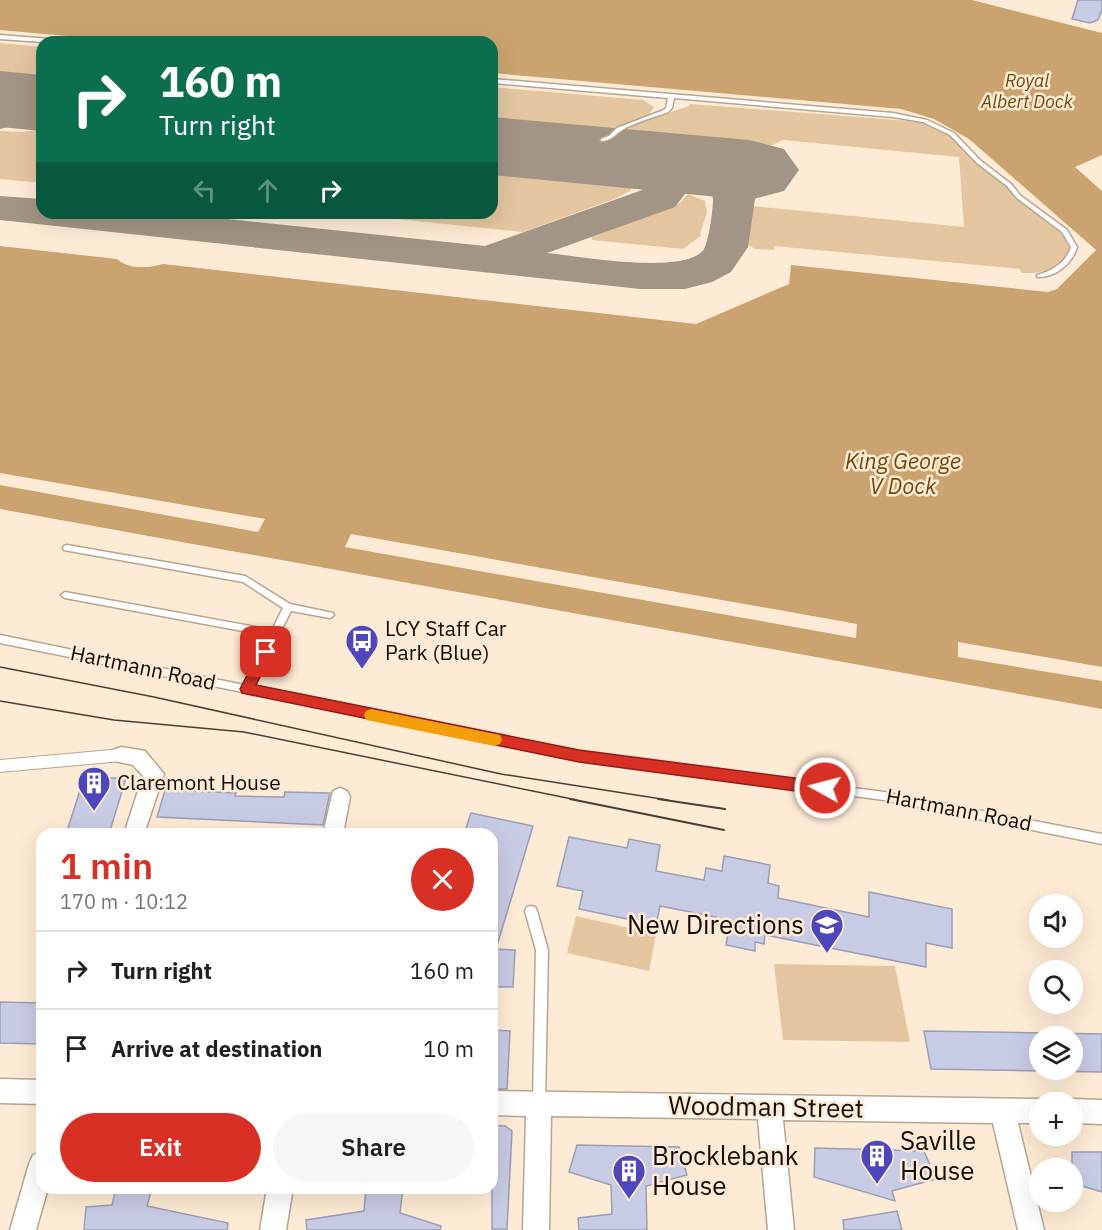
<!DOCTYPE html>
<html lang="en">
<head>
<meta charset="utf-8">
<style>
  :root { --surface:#fff; --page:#f6f6f6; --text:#202124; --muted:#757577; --line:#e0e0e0; --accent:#d93025 }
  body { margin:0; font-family:"IBM Plex Sans",sans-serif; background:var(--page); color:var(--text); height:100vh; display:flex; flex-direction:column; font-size:22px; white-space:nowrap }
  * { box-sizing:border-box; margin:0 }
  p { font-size:20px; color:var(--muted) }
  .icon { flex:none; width:33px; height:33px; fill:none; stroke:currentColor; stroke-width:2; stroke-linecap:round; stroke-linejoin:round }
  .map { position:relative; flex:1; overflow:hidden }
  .side { position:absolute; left:36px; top:828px; width:462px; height:366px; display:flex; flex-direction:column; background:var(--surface); border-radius:18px; box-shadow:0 6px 24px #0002 }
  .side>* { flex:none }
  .top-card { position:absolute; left:36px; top:36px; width:462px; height:183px; border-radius:18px; box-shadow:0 6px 24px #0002; background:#0b6e4f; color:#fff; overflow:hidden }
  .buttons { position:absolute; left:1029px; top:894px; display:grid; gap:12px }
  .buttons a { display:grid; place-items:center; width:54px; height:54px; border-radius:50%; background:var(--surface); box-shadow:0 6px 24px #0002; font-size:30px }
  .pin { position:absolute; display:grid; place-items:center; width:51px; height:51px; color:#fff; margin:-26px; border-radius:12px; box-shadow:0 3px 9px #0006 }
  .me { position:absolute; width:66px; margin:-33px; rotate:277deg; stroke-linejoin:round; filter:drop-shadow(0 0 4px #0008) }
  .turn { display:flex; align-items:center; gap:21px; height:126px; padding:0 24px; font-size:27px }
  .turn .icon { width:78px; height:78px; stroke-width:2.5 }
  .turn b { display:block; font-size:42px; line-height:51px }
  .lanes { display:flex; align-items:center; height:57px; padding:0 24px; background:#0003; justify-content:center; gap:30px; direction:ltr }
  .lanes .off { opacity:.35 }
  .round { display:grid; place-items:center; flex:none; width:63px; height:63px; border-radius:32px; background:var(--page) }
  .summary { display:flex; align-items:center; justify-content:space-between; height:102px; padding:0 24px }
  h1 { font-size:36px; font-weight:600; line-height:45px; color:var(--accent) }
  .button { display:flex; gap:12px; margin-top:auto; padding:12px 24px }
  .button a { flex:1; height:69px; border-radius:36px; background:var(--accent); color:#fff; font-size:24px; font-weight:600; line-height:69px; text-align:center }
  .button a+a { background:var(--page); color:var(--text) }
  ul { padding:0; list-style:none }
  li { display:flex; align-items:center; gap:18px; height:78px; padding:0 24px; border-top:2px solid var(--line) }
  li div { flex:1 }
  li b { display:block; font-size:22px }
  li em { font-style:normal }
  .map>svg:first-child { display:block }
  .green { fill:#e3c6a0 }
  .water { fill:#caa371 }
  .pier { fill:#feebd5 }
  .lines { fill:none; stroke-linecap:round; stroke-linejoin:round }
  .taxiway { fill:#a39585; fill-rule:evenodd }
  .runway { fill:#a39585; fill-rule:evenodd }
  .building { fill:#c8cbe4; stroke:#9b9eb6; stroke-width:1.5; fill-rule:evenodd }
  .service-casing { stroke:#b6a590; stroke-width:3 }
  .pedestrian-casing { stroke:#b6a590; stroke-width:2 }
  .minor-casing { stroke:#b6a590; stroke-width:3 }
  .service { fill:#fff; fill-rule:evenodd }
  .pedestrian { fill:#fff; fill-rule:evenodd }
  .minor { fill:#fff; fill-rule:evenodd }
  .tram-far1 { stroke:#483f35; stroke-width:1.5 }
  .tram { stroke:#483f35; stroke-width:2 }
  .route { fill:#d93025; stroke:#8d1f18; stroke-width:1.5 }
  .slow { fill:#f59e0b }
  .labels { text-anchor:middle; stroke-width:5; stroke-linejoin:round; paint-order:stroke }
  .far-water-label { font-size:18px; font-style:italic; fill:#704a0c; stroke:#feebd5 }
  .poi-label { font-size:21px; fill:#120c06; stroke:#feebd5; text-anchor:start }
  .street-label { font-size:21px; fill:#120c06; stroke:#feebd5 }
  .water-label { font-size:22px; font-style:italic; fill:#704a0c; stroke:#feebd5 }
  .near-poi-label { font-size:26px; fill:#120c06; stroke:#feebd5; text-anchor:start }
  .near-street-label { font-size:26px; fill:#120c06; stroke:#feebd5 }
</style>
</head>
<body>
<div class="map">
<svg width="1102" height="1230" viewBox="0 0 1102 1230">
  <rect width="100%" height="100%" fill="#feebd5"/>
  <!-- green -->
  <g class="green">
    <path d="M0 43 42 47V75L0 81Z"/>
    <path d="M492 87 643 100 654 107C645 126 618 120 606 137L492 126Z"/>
    <path d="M690 104 923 122 955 138 976 162 1003 183 1022 203 1051 223 1069 242V253C1056 270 1042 274 1021 273L1020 269 774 246V250L755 249 747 244 753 206 964 227 959 157 783 140 759 151 616 138 628 127 689 106Z"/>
    <path d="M42 129V183L0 179V131L23 132Z"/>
    <path d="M492 166 638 181 630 191 614 199 523 232 387 218 380 213H492Z"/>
    <path d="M688 194 705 201 707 212 700 234 702 235 683 249 592 240V237L680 203Z"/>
    <path d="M576 916 656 934 649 971 567 953Z"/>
    <path d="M774 964 895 966 910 1042 783 1040Z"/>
  </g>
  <!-- water -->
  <path class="water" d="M0 0H972L1102 33V155L1075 167 1102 191V709L0 509V246L117 259C129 270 149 268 163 264L696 324 789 284 791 265 1048 292 1057 289 1096 250 969 139 934 119 901 109 492 73V42H134L0 30Z"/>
  <!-- pier -->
  <g class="pier">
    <path d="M0 473 265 519 258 532 220 525 0 485Z"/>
    <path d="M351 534 857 624 856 638 345 547Z"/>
    <path d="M958 642 1102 667V681L958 657Z"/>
  </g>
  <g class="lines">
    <!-- taxiway -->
    <g class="taxiway">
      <path d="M42 97V119L0 129V107Z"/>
      <path d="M636 148 659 155 673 151 724 164 740 174 752 190 755 199 748 247 731 272 712 282 685 289H640L0 220V196L42 199V213H170L485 246 645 189 648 180C637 170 626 173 616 160L622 152ZM688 179 711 191 713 199C713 210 709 240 704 249 687 276 577 256 547 253L675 207 688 190Z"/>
    </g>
    <!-- runway -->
    <g class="runway">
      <path d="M0 71 42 75V131L0 127Z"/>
      <path d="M492 117 749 140 784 149 799 170 784 191 749 200 492 175Z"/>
    </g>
  </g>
  <!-- building -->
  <g class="building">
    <path d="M1078 0H1102V10L1098 20 1090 23 1072 19Z"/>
    <path d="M84 778H126L109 834H66Z"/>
    <path d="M165 790 236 793 235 796 284 797 285 792 330 793 323 825 157 817Z"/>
    <path d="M471 813 533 826 496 949 492 948V834H464Z"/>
    <path d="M569 837 627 848 629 839 660 845 656 871 704 880 706 868 722 871 724 856 770 865 768 883 779 886 778 898 869 917V892L952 909V948L926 943V967L765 935 764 944 755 942V951L726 945 729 926 716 924V917L660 906 656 925 579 909 583 891 557 886Z"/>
    <path d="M492 949 515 950 513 987H492Z"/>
    <path d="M0 1002 42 1003V1044L0 1043Z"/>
    <path d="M492 1030 510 1031 507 1089H492Z"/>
    <path d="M924 1031 1102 1034V1072L931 1069ZM1040 1036H1072V1070H1040Z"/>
    <path d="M492 1125 505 1126 512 1131 507 1229H492Z"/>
    <path d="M577 1145 679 1147 687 1175 646 1186 647 1230H579L578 1218 612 1214 611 1185 569 1172Z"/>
    <path d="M815 1148 924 1151 936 1179 892 1191 895 1201 814 1177Z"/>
    <path d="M1072 1152H1102V1192L1072 1183Z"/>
    <path d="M116 1188H152L147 1206 228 1223 227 1230H84L86 1207 112 1205Z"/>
    <path d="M366 1188H403L400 1213 441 1226 440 1230H307L306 1220 364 1211Z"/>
    <path d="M897 1211 902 1230H844L843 1220Z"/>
  </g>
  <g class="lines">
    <!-- service casing -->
    <g class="service-casing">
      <g id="service">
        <path d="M0 35 62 40 65 42H43L0 39Z"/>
        <path d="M492 79 893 113 927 120 954 133 981 161 1011 184 1021 196 1067 230 1077 247C1072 264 1055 278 1037 277V275C1052 271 1066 263 1071 247L1062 232 1017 198 1007 186 977 163 950 135 923 122 893 117 674 98 672 108 668 112C655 117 633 123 622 130 614 135 611 141 601 141V139L609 136 617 128 664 110 666 108 668 98 492 83Z"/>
        <path d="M67 545 245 576 290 604 333 613 334 615 330 618 291 611 253 686 579 752 884 792 1102 834V844L884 800 579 760 0 643V635L244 685 269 636 65 598 61 595 65 592 272 630 283 608 243 582 64 550 63 548 64 546Z"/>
        <path d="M531 906 535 907 537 911 548 950 545 1101 543 1105 539 1107 535 1105 533 1101 536 950 525 911 527 907Z"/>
      </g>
    </g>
    <!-- pedestrian casing -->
    <g class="pedestrian-casing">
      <path id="pedestrian" d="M122 749 127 751 129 755 127 759 122 761 0 772V760Z"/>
    </g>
    <!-- minor casing -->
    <g class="minor-casing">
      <g id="minor">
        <path d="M122 747 145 751 164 774 144 834H124L143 776 133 765 115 761 112 755 115 749Z"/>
        <path d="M340 788 347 791 350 797 343 834H323L333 791Z"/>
        <path d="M0 1079 42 1080V1104L0 1103Z"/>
        <path d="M492 1091 1040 1099 1049 1102H1040V1123H1018L1044 1230H1018L993 1123 783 1120 794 1230H768L758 1119 551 1116 549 1230H523L526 1116 492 1115Z"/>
        <path d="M1072 1099 1102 1100V1124L1072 1123V1102H1063Z"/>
        <path d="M42 1151V1188H48L36 1230H10L29 1164 33 1155Z"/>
        <path d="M267 1188H293L286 1230H260Z"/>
      </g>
    </g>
    <!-- service -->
    <use href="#service" class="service"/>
    <!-- pedestrian -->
    <use href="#pedestrian" class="pedestrian"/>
    <!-- minor -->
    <use href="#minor" class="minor"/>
    <!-- tram-far1 -->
    <g class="tram-far1">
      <path d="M0 667 154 697 501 774 668 800"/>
      <path d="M0 701 114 720 244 732 577 800"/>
    </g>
    <!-- tram -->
    <g class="tram">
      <path d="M570 799 724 830"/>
      <path d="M658 799 725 809"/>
    </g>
  </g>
  <!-- route -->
  <path class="route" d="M266 647 273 652 256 685 579 750 825 782 830 784 833 788 830 793 825 795 579 762 242 693 240 689 261 648Z"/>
  <!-- slow -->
  <path class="slow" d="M371 709 495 734 500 735 502 740 500 744 495 746 371 721 366 720 364 715 366 711Z"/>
  <!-- icons -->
  <defs>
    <g id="bus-pin" transform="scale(1.725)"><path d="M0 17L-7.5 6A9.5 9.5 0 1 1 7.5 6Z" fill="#4e46bd" stroke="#feebd5"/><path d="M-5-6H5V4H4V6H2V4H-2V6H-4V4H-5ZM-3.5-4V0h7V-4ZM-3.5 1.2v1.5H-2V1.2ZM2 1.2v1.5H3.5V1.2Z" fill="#fff"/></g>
    <g id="building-pin" transform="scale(1.725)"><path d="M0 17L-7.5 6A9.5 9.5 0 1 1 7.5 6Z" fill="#4e46bd" stroke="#feebd5"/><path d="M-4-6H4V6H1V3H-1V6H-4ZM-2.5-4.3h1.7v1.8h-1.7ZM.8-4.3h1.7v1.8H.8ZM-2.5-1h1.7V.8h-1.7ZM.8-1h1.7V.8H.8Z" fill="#fff"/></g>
    <g id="school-pin" transform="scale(1.725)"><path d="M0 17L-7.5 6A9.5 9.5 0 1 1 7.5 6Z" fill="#4e46bd" stroke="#feebd5"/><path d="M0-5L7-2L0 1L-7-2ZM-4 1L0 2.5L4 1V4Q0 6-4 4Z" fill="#fff"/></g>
  </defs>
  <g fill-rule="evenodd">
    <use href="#bus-pin" x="362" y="641"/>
    <use href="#building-pin" x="94" y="783"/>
    <use href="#school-pin" x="827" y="925"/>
    <use href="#building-pin" x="877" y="1156"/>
    <use href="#building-pin" x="629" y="1171"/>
  </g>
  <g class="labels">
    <!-- far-water labels -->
    <g class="far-water-label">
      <text x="1027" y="87">Royal<tspan x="1027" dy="21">Albert Dock</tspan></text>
    </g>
    <!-- poi labels -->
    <g class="poi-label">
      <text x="385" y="636">LCY Staff Car<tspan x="385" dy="24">Park (Blue)</tspan></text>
      <text x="117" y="790">Claremont House</text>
    </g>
    <!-- street labels -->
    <g class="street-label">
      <text transform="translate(143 668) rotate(12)" y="7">Hartmann Road</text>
      <text transform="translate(959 810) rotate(11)" y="7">Hartmann Road</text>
    </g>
    <!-- water labels -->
    <g class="water-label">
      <text x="903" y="469">King George<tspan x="903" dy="25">V Dock</tspan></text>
    </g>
    <!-- near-poi labels -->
    <g class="near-poi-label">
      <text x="804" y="934" text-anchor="end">New Directions</text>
      <text x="900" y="1150">Saville<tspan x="900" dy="30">House</tspan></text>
      <text x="652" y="1165">Brocklebank<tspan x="652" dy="30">House</tspan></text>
    </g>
    <!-- near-street labels -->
    <g class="near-street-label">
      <text transform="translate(766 1107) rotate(1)" y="9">Woodman Street</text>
    </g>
  </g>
</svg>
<div class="buttons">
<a><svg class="icon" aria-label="sound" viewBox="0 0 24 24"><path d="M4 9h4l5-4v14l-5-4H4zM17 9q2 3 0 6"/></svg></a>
<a><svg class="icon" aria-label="search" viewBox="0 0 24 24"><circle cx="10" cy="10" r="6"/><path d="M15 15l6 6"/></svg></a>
<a><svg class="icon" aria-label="layers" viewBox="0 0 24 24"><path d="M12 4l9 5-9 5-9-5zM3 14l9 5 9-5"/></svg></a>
<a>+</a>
<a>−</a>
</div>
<div class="pin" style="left:266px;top:652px;background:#d93025"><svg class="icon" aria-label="arrive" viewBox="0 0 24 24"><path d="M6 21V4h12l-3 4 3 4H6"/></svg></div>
<svg class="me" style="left:825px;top:788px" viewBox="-20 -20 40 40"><circle r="17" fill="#d93025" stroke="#fff" stroke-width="3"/><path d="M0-11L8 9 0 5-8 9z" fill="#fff"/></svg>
<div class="top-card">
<div class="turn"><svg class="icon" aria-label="right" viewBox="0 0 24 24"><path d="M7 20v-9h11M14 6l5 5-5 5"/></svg><div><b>160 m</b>Turn right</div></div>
<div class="lanes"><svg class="icon off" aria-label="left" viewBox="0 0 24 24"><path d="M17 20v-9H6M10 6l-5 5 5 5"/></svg><svg class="icon off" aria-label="ahead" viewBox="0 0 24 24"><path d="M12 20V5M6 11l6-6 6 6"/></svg><svg class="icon" aria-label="right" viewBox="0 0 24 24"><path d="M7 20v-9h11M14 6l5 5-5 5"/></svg></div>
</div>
<section class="side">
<div class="summary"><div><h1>1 min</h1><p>170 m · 10:12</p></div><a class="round" style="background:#d93025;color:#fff"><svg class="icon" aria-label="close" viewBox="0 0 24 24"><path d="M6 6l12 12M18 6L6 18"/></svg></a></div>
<ul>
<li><svg class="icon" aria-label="right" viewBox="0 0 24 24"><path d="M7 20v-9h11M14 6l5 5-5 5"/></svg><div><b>Turn right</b></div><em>160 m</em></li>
<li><svg class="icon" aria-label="arrive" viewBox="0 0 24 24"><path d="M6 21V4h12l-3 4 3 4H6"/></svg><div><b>Arrive at destination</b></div><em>10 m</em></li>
</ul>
<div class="button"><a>Exit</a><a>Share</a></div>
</section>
</div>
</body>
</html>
